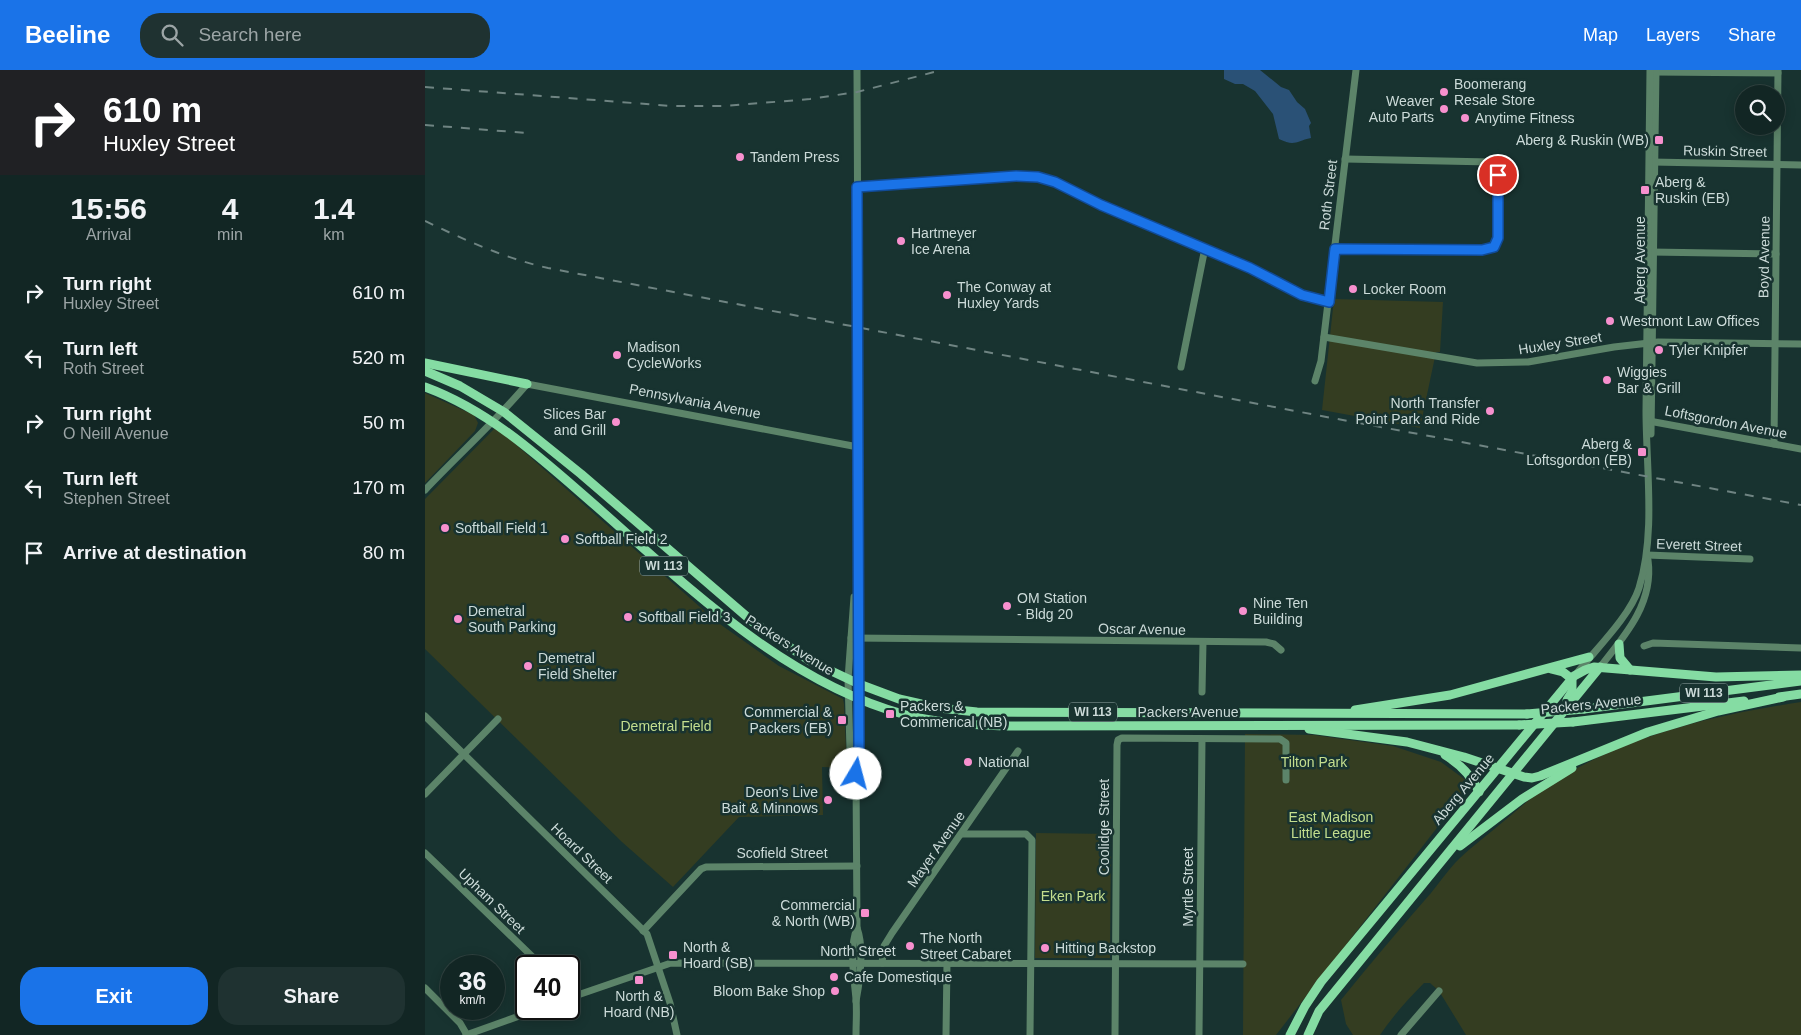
<!DOCTYPE html>
<html lang="en">
<head>
<meta charset="utf-8">
<style>
  :root { --surface:#122624; --page:#1f3231; --text:#f1f3f6; --muted:#9ca5a6; --line:#314341; --accent:#1a73e8 }
  body { margin:0; font-family:Helvetica,sans-serif; background:var(--page); color:var(--text); height:100vh; display:flex; flex-direction:column; font-size:19px; white-space:nowrap }
  * { box-sizing:border-box; margin:0 }
  p { font-size:16px; color:var(--muted) }
  .icon { flex:none; width:28px; height:28px; fill:none; stroke:currentColor; stroke-width:2; stroke-linecap:round; stroke-linejoin:round }
  .map { position:relative; flex:1; overflow:hidden }
  .details { display:flex; flex-direction:column; background:var(--surface); width:425px }
  .details>* { flex:none }
  .top-card { background:#202124; color:#fff; overflow:hidden }
  .tools { position:absolute; left:1310px; top:15px; display:grid; gap:10px }
  .tools a { display:grid; place-items:center; width:50px; height:50px; border-radius:50%; background:var(--surface); box-shadow:0 2px 12px #0003,0 0 0 1px var(--line); font-size:25px }
  .speed { position:absolute; left:15px; top:885px; display:flex; gap:10px; font-size:25px; font-weight:700; text-align:center }
  .speed>* { display:grid; place-content:center; width:65px; height:65px; border-radius:50%; background:var(--surface); box-shadow:0 2px 12px #0003,0 0 0 1px var(--line); line-height:1 }
  .speed small { font-size:12px; font-weight:400 }
  .speed .limit { border:2px solid #111; border-radius:8px; background:#fff; color:#111 }
  .pin { position:absolute; display:grid; place-items:center; width:42px; height:42px; color:#fff; margin:-21px; border:2px solid #fff; border-radius:50%; box-shadow:0 1px 5px #0007 }
  .me { position:absolute; width:55px; margin:-28px; rotate:8deg; stroke-linejoin:round; filter:drop-shadow(0 0 4px #0008) }
  .turn { display:flex; align-items:center; gap:18px; height:105px; padding:0 20px; font-size:22px }
  .turn .icon { width:65px; height:65px; stroke-width:2.5 }
  .turn b { display:block; font-size:35px; line-height:42px }
  .eta { display:flex; justify-content:space-evenly; align-items:center; height:85px; text-align:center }
  .eta b { font-size:30px; font-weight:700; line-height:35px }
  .action { display:flex; gap:10px; margin-top:auto; padding:10px 20px }
  .action a { flex:1; height:58px; border-radius:20px; background:var(--accent); color:#fff; font-size:20px; font-weight:700; line-height:58px; text-align:center }
  .action a+a { background:var(--page); color:var(--text) }
  ul { padding:0; list-style:none }
  li { display:flex; align-items:center; gap:15px; height:65px; padding:0 20px }
  li div { flex:1 }
  li b { display:block; font-size:19px }
  li em { font-style:normal }
  header { display:flex; align-items:center; gap:30px; box-sizing:border-box; height:70px; padding:0 25px; background:var(--accent); color:#fff }
  header strong { font-size:24px }
  nav { display:flex; gap:28px; margin-inline-start:auto; font-size:18px }
  .search { width:350px; height:45px; background:var(--page); display:flex; align-items:center; gap:12px; box-sizing:border-box; padding:0 18px; border-radius:20px; color:var(--muted); font-size:19px }
  main { display:flex; flex:1; min-height:0 }
  .map>svg:first-child { display:block }
  .green { fill:#343d21 }
  .water { fill:#2a5176 }
  .lines { fill:none; stroke-linecap:round; stroke-linejoin:round }
  .minor { stroke:#5c8469; stroke-width:7 }
  .major { stroke:#85dca3; stroke-width:9 }
  .rail { stroke:#6f8482; stroke-width:2; stroke-dasharray:9 9; stroke-linecap:butt }
  .major-bridge { stroke:#85dca3; stroke-width:9 }
  .route-casing { stroke:#114b97; stroke-width:12 }
  .route { stroke:#1a73e8; stroke-width:9 }
  .poi-dot { fill:#f790ce; stroke:#183330; stroke-width:2 }
  .labels { text-anchor:middle; stroke-width:5; stroke-linejoin:round; paint-order:stroke }
  .shield { fill:#183330; stroke:#96a9a6; stroke-width:1 }
  .shield-label { font-size:12px; font-weight:bold; fill:#ccdbd9 }
  .poi-label { font-size:14px; fill:#ccdbd9; stroke:#183330; text-anchor:start }
  .street-label { font-size:14px; fill:#ccdbd9; stroke:#183330 }
  .park-label { font-size:14px; fill:#c4de8e; stroke:#183330 }
</style>
</head>
<body>
<header>
<strong>Beeline</strong>
<div class="search"><svg class="icon" aria-label="search" viewBox="0 0 24 24"><circle cx="10" cy="10" r="6"/><path d="M15 15l6 6"/></svg>Search here</div>
<nav><a>Map</a><a>Layers</a><a>Share</a></nav>
</header>
<main>
<section class="details">
<div class="top-card">
<div class="turn"><svg class="icon" aria-label="right" viewBox="0 0 24 24"><path d="M7 20v-9h11M14 6l5 5-5 5"/></svg><div><b>610 m</b>Huxley Street</div></div>
</div>
<div class="eta">
<div><b>15:56</b><p>Arrival</p></div>
<div><b>4</b><p>min</p></div>
<div><b>1.4</b><p>km</p></div>
</div>
<ul>
<li><svg class="icon" aria-label="right" viewBox="0 0 24 24"><path d="M7 20v-9h11M14 6l5 5-5 5"/></svg><div><b>Turn right</b><p>Huxley Street</p></div><em>610 m</em></li>
<li><svg class="icon" aria-label="left" viewBox="0 0 24 24"><path d="M17 20v-9H6M10 6l-5 5 5 5"/></svg><div><b>Turn left</b><p>Roth Street</p></div><em>520 m</em></li>
<li><svg class="icon" aria-label="right" viewBox="0 0 24 24"><path d="M7 20v-9h11M14 6l5 5-5 5"/></svg><div><b>Turn right</b><p>O Neill Avenue</p></div><em>50 m</em></li>
<li><svg class="icon" aria-label="left" viewBox="0 0 24 24"><path d="M17 20v-9H6M10 6l-5 5 5 5"/></svg><div><b>Turn left</b><p>Stephen Street</p></div><em>170 m</em></li>
<li><svg class="icon" aria-label="arrive" viewBox="0 0 24 24"><path d="M6 21V4h12l-3 4 3 4H6"/></svg><div><b>Arrive at destination</b></div><em>80 m</em></li>
</ul>
<div class="action"><a>Exit</a><a>Share</a></div>
</section>
<div class="map">
<svg width="1376" height="965" viewBox="0 0 1376 965">
  <rect width="100%" height="100%" fill="#183330"/>
  <!-- green -->
  <g class="green">
    <path d="M909 229 1018 232 1015 282H1011L995 358 897 340Z"/>
    <path d="M0 323 49 345 53 353 50 361 0 413Z"/>
    <path d="M71 357 292 552 354 596 418 629 419 634 421 679 423 698 397 697 398 745 314 747 248 817 197 772 0 579V429Z"/>
    <path d="M1376 632V965H1041L1014 921 1005 913H999C983 929 968 946 955 965H928L921 954 916 930C945 894 975 858 1006 823 1014 813 1021 803 1030 793 1042 780 1059 768 1073 756 1090 742 1107 726 1126 714 1200 665 1290 645 1376 632Z"/>
    <path d="M820 664 889 665 968 676 1016 692 1046 714 851 965H818Z"/>
    <path d="M611 763 686 764 685 888H610Z"/>
  </g>
  <!-- water -->
  <path class="water" d="M799 0H835L856 17 864 20 872 32 880 39 886 53 884 56 886 68C871 71 870 77 854 69L848 44 830 21 818 14H810L799 9Z"/>
  <g class="lines">
    <!-- minor -->
    <g class="minor">
      <path d="M1228 2 1353 3"/>
      <path d="M1227 92 1376 95"/>
      <path d="M432 117 591 106 613 107 629 112 676 135 825 198 877 225 903 232"/>
      <path d="M910 179 1057 180 1068 178 1072 171 1073 105 1071 97 1066 92 920 89"/>
      <path d="M1226 182 1351 184"/>
      <path d="M899 267 1052 293 1103 292 1189 277 1233 272 1376 274"/>
      <path d="M756 297 780 178"/>
      <path d="M890 311 896 291 931 0"/>
      <path d="M1224 351 1376 379"/>
      <path d="M1226 364 1231 0"/>
      <path d="M1349 374 1353 0"/>
      <path d="M0 420C34 384 71 351 102 314L433 377"/>
      <path d="M1222 485 1325 489"/>
      <path d="M429 527 423 609 425 680V686L430 692 431 704 432 858C439 877 435 910 431 931"/>
      <path d="M426 568 841 572 849 574 856 580"/>
      <path d="M1219 576 1228 573 1376 578"/>
      <path d="M1175 597C1200 566 1229 533 1223 490"/>
      <path d="M1152 603C1171 579 1205 546 1214 518 1231 464 1221 397 1221 341 1222 227 1224 114 1225 0"/>
      <path d="M777 622 778 572"/>
      <path d="M0 646 222 864 245 933 252 965"/>
      <path d="M430 692 435 685 432 0"/>
      <path d="M0 724 73 649"/>
      <path d="M537 764H601L607 770 605 965"/>
      <path d="M0 783 117 896"/>
      <path d="M218 861 276 799 281 797 432 796"/>
      <path d="M457 893 459 876 467 863 593 681"/>
      <path d="M0 918 35 953 42 965"/>
      <path d="M144 928 246 893 818 894"/>
      <path d="M41 965 114 939"/>
      <path d="M431 965C431 953 432 941 431 929 429 907 424 878 432 858"/>
      <path d="M521 965 522 893"/>
      <path d="M690 965 692 675 693 670 697 668 855 669 861 673V710"/>
      <path d="M774 965 777 669"/>
      <path d="M976 965 1014 921"/>
    </g>
    <!-- major -->
    <g class="major">
      <path d="M0 293 102 314"/>
      <path d="M0 301 35 316 79 342 156 404 328 552 385 591 434 614 474 629 514 638 552 642 1102 644"/>
      <path d="M0 317C60 339 108 381 156 423 253 507 354 611 481 645 513 653 546 655 579 656L1094 655"/>
      <path d="M1194 574 1195 588 1205 600"/>
      <path d="M1126 599 1138 602 1147 609V622L1142 630"/>
      <path d="M1354 627 1376 624"/>
      <path d="M1159 639 1376 611"/>
      <path d="M930 640 1025 625 1164 587"/>
      <path d="M1148 652 1319 631"/>
      <path d="M884 659 982 672 1039 687 1099 707 1107 708 1115 706 1223 662 1293 641 1358 627"/>
      <path d="M1020 685C1035 694 1047 706 1054 722"/>
      <path d="M1035 776 1097 729 1147 698"/>
      <path d="M865 965 880 936 896 912 1149 606 1160 600 1169 597 1291 607 1376 605"/>
      <path d="M883 965 894 941 1175 597"/>
    </g>
    <!-- rail -->
    <g class="rail">
      <path d="M0 17 247 36H300L385 29 432 22 517 0"/>
      <path d="M0 55 102 63"/>
      <path d="M0 151C40 170 79 188 123 198L891 345 1376 435"/>
    </g>
    <!-- major-bridge -->
    <g class="major-bridge">
      <path d="M1102 644 1159 639"/>
      <path d="M1094 655 1148 652"/>
    </g>
  </g>
  <g class="lines">
    <!-- route casing -->
    <g class="route-casing">
      <path id="route" d="M431 704 430 692 434 685 432 117 591 106 613 107 630 112 676 135 825 198 877 225 904 232 910 179 1057 180 1069 177 1073 168V105"/>
    </g>
    <!-- route -->
    <use href="#route" class="route"/>
  </g>
  <!-- markers -->
  <g class="poi-dot">
    <circle cx="1019" cy="22" r="5"/>
    <circle cx="1019" cy="39" r="5"/>
    <circle cx="1040" cy="48" r="5"/>
    <rect x="1229" y="65" width="10" height="10" rx="2.5"/>
    <circle cx="315" cy="87" r="5"/>
    <rect x="1215" y="115" width="10" height="10" rx="2.5"/>
    <circle cx="476" cy="171" r="5"/>
    <circle cx="928" cy="219" r="5"/>
    <circle cx="522" cy="225" r="5"/>
    <circle cx="1185" cy="251" r="5"/>
    <circle cx="1234" cy="280" r="5"/>
    <circle cx="192" cy="285" r="5"/>
    <circle cx="1182" cy="310" r="5"/>
    <circle cx="1065" cy="341" r="5"/>
    <circle cx="191" cy="352" r="5"/>
    <rect x="1212" y="377" width="10" height="10" rx="2.5"/>
    <circle cx="20" cy="458" r="5"/>
    <circle cx="140" cy="469" r="5"/>
    <circle cx="582" cy="536" r="5"/>
    <circle cx="818" cy="541" r="5"/>
    <circle cx="203" cy="547" r="5"/>
    <circle cx="33" cy="549" r="5"/>
    <circle cx="103" cy="596" r="5"/>
    <rect x="460" y="639" width="10" height="10" rx="2.5"/>
    <rect x="412" y="645" width="10" height="10" rx="2.5"/>
    <circle cx="543" cy="692" r="5"/>
    <circle cx="403" cy="730" r="5"/>
    <rect x="435" y="838" width="10" height="10" rx="2.5"/>
    <circle cx="485" cy="876" r="5"/>
    <circle cx="620" cy="878" r="5"/>
    <rect x="243" y="880" width="10" height="10" rx="2.5"/>
    <circle cx="409" cy="907" r="5"/>
    <rect x="209" y="905" width="10" height="10" rx="2.5"/>
    <circle cx="410" cy="921" r="5"/>
  </g>
  <g class="labels">
    <!-- shield labels -->
    <g class="shield">
      <rect x="215" y="486.5" width="48" height="19" rx="4"/>
      <rect x="1255" y="613.5" width="48" height="19" rx="4"/>
      <rect x="644" y="632.5" width="48" height="19" rx="4"/>
    </g>
    <g class="shield-label">
      <text x="239" y="500">WI 113</text>
      <text x="1279" y="627">WI 113</text>
      <text x="668" y="646">WI 113</text>
    </g>
    <!-- poi labels -->
    <g class="poi-label">
      <text x="1029" y="19">Boomerang<tspan x="1029" dy="16">Resale Store</tspan></text>
      <text x="1009" y="36" text-anchor="end">Weaver<tspan x="1009" dy="16">Auto Parts</tspan></text>
      <text x="1050" y="53">Anytime Fitness</text>
      <text x="1224" y="75" text-anchor="end">Aberg &amp; Ruskin (WB)</text>
      <text x="325" y="92">Tandem Press</text>
      <text x="1230" y="117">Aberg &amp;<tspan x="1230" dy="16">Ruskin (EB)</tspan></text>
      <text x="486" y="168">Hartmeyer<tspan x="486" dy="16">Ice Arena</tspan></text>
      <text x="532" y="222">The Conway at<tspan x="532" dy="16">Huxley Yards</tspan></text>
      <text x="938" y="224">Locker Room</text>
      <text x="1195" y="256">Westmont Law Offices</text>
      <text x="202" y="282">Madison<tspan x="202" dy="16">CycleWorks</tspan></text>
      <text x="1244" y="285">Tyler Knipfer</text>
      <text x="1192" y="307">Wiggies<tspan x="1192" dy="16">Bar &amp; Grill</tspan></text>
      <text x="1055" y="338" text-anchor="end">North Transfer<tspan x="1055" dy="16">Point Park and Ride</tspan></text>
      <text x="181" y="349" text-anchor="end">Slices Bar<tspan x="181" dy="16">and Grill</tspan></text>
      <text x="1207" y="379" text-anchor="end">Aberg &amp;<tspan x="1207" dy="16">Loftsgordon (EB)</tspan></text>
      <text x="30" y="463">Softball Field 1</text>
      <text x="150" y="474">Softball Field 2</text>
      <text x="592" y="533">OM Station<tspan x="592" dy="16">- Bldg 20</tspan></text>
      <text x="828" y="538">Nine Ten<tspan x="828" dy="16">Building</tspan></text>
      <text x="43" y="546">Demetral<tspan x="43" dy="16">South Parking</tspan></text>
      <text x="213" y="552">Softball Field 3</text>
      <text x="113" y="593">Demetral<tspan x="113" dy="16">Field Shelter</tspan></text>
      <text x="475" y="641">Packers &amp;<tspan x="475" dy="16">Commerical (NB)</tspan></text>
      <text x="407" y="647" text-anchor="end">Commercial &amp;<tspan x="407" dy="16">Packers (EB)</tspan></text>
      <text x="553" y="697">National</text>
      <text x="393" y="727" text-anchor="end">Deon's Live<tspan x="393" dy="16">Bait &amp; Minnows</tspan></text>
      <text x="430" y="840" text-anchor="end">Commercial<tspan x="430" dy="16">&amp; North (WB)</tspan></text>
      <text x="495" y="873">The North<tspan x="495" dy="16">Street Cabaret</tspan></text>
      <text x="258" y="882">North &amp;<tspan x="258" dy="16">Hoard (SB)</tspan></text>
      <text x="630" y="883">Hitting Backstop</text>
      <text x="419" y="912">Cafe Domestique</text>
      <text x="400" y="926" text-anchor="end">Bloom Bake Shop</text>
      <text x="214" y="931" text-anchor="middle">North &amp;<tspan x="214" dy="16">Hoard (NB)</tspan></text>
    </g>
    <!-- street labels -->
    <g class="street-label">
      <text transform="translate(1300 81) rotate(1)" y="5">Ruskin Street</text>
      <text transform="translate(903 125) rotate(-83)" y="5">Roth Street</text>
      <text transform="translate(1339 187) rotate(-89)" y="5">Boyd Avenue</text>
      <text transform="translate(1215 190) rotate(-90)" y="5">Aberg Avenue</text>
      <text transform="translate(1135 273) rotate(-9)" y="5">Huxley Street</text>
      <text transform="translate(270 331) rotate(11)" y="5">Pennsylvania Avenue</text>
      <text transform="translate(1301 352) rotate(11)" y="5">Loftsgordon Avenue</text>
      <text transform="translate(1274 475) rotate(2)" y="5">Everett Street</text>
      <text transform="translate(717 559) rotate(1)" y="5">Oscar Avenue</text>
      <text transform="translate(365 575) rotate(32)" y="5">Packers Avenue</text>
      <text transform="translate(1166 634) rotate(-6)" y="5">Packers Avenue</text>
      <text x="763" y="647">Packers Avenue</text>
      <text transform="translate(1038 719) rotate(-50)" y="5">Aberg Avenue</text>
      <text transform="translate(679 757) rotate(-90)" y="5">Coolidge Street</text>
      <text transform="translate(511 779) rotate(-55)" y="5">Mayer Avenue</text>
      <text transform="translate(157 783) rotate(44)" y="5">Hoard Street</text>
      <text x="357" y="788">Scofield Street</text>
      <text transform="translate(763 817) rotate(-90)" y="5">Myrtle Street</text>
      <text transform="translate(67 831) rotate(44)" y="5">Upham Street</text>
      <text x="433" y="886">North Street</text>
    </g>
    <!-- park labels -->
    <g class="park-label">
      <text x="241" y="661">Demetral Field</text>
      <text x="889" y="697">Tilton Park</text>
      <text x="906" y="752">East Madison<tspan x="906" dy="16">Little League</tspan></text>
      <text x="648" y="831">Eken Park</text>
    </g>
  </g>
</svg>
<div class="tools">
<a><svg class="icon" aria-label="search" viewBox="0 0 24 24"><circle cx="10" cy="10" r="6"/><path d="M15 15l6 6"/></svg></a>
</div>
<div class="speed"><div>36<small>km/h</small></div><div class="limit">40</div></div>
<div class="pin" style="left:1073px;top:105px;background:#d93025"><svg class="icon" aria-label="arrive" viewBox="0 0 24 24"><path d="M6 21V4h12l-3 4 3 4H6"/></svg></div>
<svg class="me" style="left:431px;top:704px" viewBox="-20 -20 40 40"><circle r="19" fill="#fff"/><path d="M0-13L10 11 0 6-10 11z" fill="#1a73e8"/></svg>
</div>
</main>
</body>
</html>
